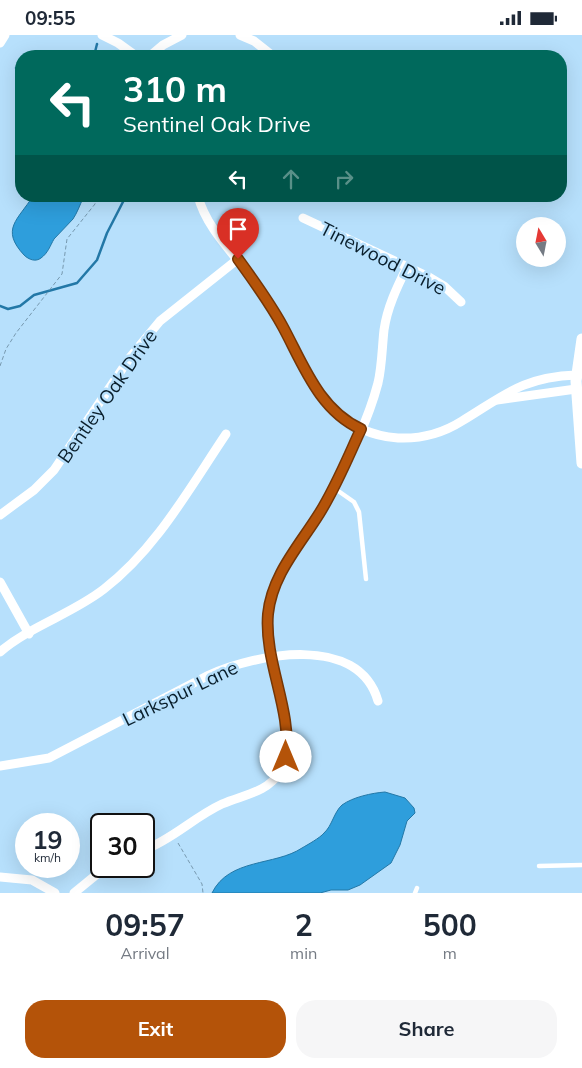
<!DOCTYPE html>
<html lang="en">
<head>
<meta charset="utf-8">
<style>
  :root { --surface:#fff; --page:#f6f6f7; --text:#1f2937; --muted:#747a83; --accent:#b45309 }
  body { margin:0; font-family:Mulish,sans-serif; background:var(--page); color:var(--text); height:100vh; display:flex; flex-direction:column; font-size:19px; white-space:nowrap }
  * { box-sizing:border-box; margin:0 }
  p { font-size:16px; color:var(--muted) }
  .icon { flex:none; width:28px; height:28px; fill:none; stroke:currentColor; stroke-width:2; stroke-linecap:round; stroke-linejoin:round }
  .map { position:relative; height:858px; overflow:hidden }
  .drawer { display:flex; flex-direction:column; background:var(--surface); flex:1 }
  .drawer>* { flex:none }
  .guide { position:absolute; left:15px; top:15px; width:552px; height:152px; border-radius:20px; box-shadow:0 5px 20px #0002; background:#00695c; color:#fff; overflow:hidden }
  .needle { width:32px; rotate:350deg }
  .tools { position:absolute; left:516px; top:182px; display:grid; gap:10px }
  .tools a { display:grid; place-items:center; width:50px; height:50px; border-radius:50%; background:var(--surface); box-shadow:0 5px 20px #0002; font-size:25px }
  .speed { position:absolute; left:15px; top:778px; display:flex; gap:10px; font-size:25px; font-weight:700; text-align:center }
  .speed>* { display:grid; place-content:center; width:65px; height:65px; border-radius:50%; background:var(--surface); box-shadow:0 5px 20px #0002; line-height:1 }
  .speed small { font-size:12px; font-weight:400 }
  .speed .limit { border:2px solid #111; border-radius:8px; background:#fff; color:#111 }
  .pin { position:absolute; display:grid; place-items:center; width:42px; height:42px; color:#fff; margin:-51px -21px; border-radius:50% 50% 50% 0; rotate:-45deg; box-shadow:0 0 5px #0007 }
  .pin .icon { rotate:45deg }
  .me { position:absolute; width:55px; margin:-28px; rotate:0deg; stroke-linejoin:round; filter:drop-shadow(0 0 4px #0008) }
  .turn { display:flex; align-items:center; gap:18px; height:105px; padding:0 25px; font-size:22px }
  .turn .icon { width:65px; height:65px; stroke-width:2.5 }
  .turn b { display:block; font-size:35px; line-height:42px }
  .lanes { display:flex; align-items:center; height:48px; padding:0 25px; background:#0003; justify-content:center; gap:25px; direction:ltr }
  .lanes .off { opacity:.35 }
  .eta { display:flex; justify-content:space-evenly; align-items:center; height:85px; text-align:center }
  .eta b { font-size:30px; font-weight:700; line-height:35px }
  .button { display:flex; gap:10px; margin-top:auto; padding:10px 25px }
  .button a { flex:1; height:58px; border-radius:20px; background:var(--accent); color:#fff; font-size:20px; font-weight:700; line-height:58px; text-align:center }
  .button a+a { background:var(--page); color:var(--text) }
  .status { display:flex; justify-content:space-between; align-items:center; height:35px; padding:0 25px; background:var(--surface); direction:ltr }
  .status svg { height:14px; fill:currentColor }
  .map>svg:first-child { display:block }
  .water { fill:#2e9edc; stroke:#2378a7 }
  .lines { fill:none; stroke-linecap:round; stroke-linejoin:round }
  .stream { stroke:#2378a7; stroke-width:2.5 }
  .path { stroke:#7799af; stroke-width:1; stroke-dasharray:4 2.5; stroke-linecap:butt }
  .service { stroke:#fff; stroke-width:4.5 }
  .minor { stroke:#fff; stroke-width:9 }
  .tertiary { stroke:#fff; stroke-width:11 }
  .route-casing { stroke:#753606; stroke-width:12 }
  .route { stroke:#b45309; stroke-width:9 }
  .labels { text-anchor:middle; stroke-width:5; stroke-linejoin:round; paint-order:stroke }
  .street-label { font-size:19px; fill:#091e2b; stroke:#b7e0fc }
</style>
</head>
<body>
<div class="status"><b>09:55</b><svg viewBox="0 0 49 12"><path d="M0 12V9h3v3zM5 12V6h3v6zM10 12V3h3v9zM15 12V0h3v12zM26 1h20v11H26zM47 4h2v5h-2z"/></svg></div>
<div class="map">
<svg width="582" height="858" viewBox="0 0 582 858">
  <rect width="100%" height="100%" fill="#b7e0fc"/>
  <!-- water -->
  <g class="water">
    <path d="M33 161H83V163C80 170 77 178 73 184 67 191 60 197 54 204 50 211 48 218 41 223 36 227 29 225 24 220 0 194 18 185 33 161Z"/>
    <path d="M385 757 405 763 414 773 415 778 407 786 400 810 391 828 360 850 348 855H331L320 858H212C229 823 275 831 302 813 307 810 320 803 324 798 332 791 334 777 342 770 353 762 372 758 385 757Z"/>
  </g>
  <g class="lines">
    <!-- stream -->
    <g class="stream">
      <path d="M94 21 97 9"/>
      <path d="M16 33 21 32"/>
      <path d="M0 271 8 274 20 271 34 260 77 248 97 225 107 198 126 161"/>
    </g>
    <!-- path -->
    <g class="path">
      <path d="M0 331 6 314 16 298 62 239 67 204 95 169 97 161"/>
      <path d="M178 808 202 849 203 858"/>
    </g>
    <!-- service -->
    <g class="service">
      <path d="M334 453 354 467 359 477 366 544"/>
      <path d="M539 831 582 830"/>
      <path d="M415 858 417 853"/>
    </g>
    <!-- minor -->
    <g class="minor">
      <path d="M102 0 118 8 136 21"/>
      <path d="M240 0 254 6 273 21"/>
      <path d="M0 8 5 0"/>
      <path d="M150 21 163 10 182 0"/>
      <path d="M198 161C206 193 235 220 254 246 263 257 270 269 277 281 307 334 326 398 398 403 420 404 443 398 462 386 505 360 523 342 576 340"/>
      <path d="M303 183 429 242 444 251 461 267"/>
      <path d="M497 365 576 354"/>
      <path d="M0 480 34 455 54 435 131 321 160 286 238 224"/>
      <path d="M0 547 29 599"/>
      <path d="M0 617C30 591 72 579 104 554 156 514 189 454 226 399"/>
      <path d="M0 731 49 723 209 640C256 619 358 598 378 666"/>
      <path d="M144 815C173 804 194 782 222 769 242 760 267 758 280 737 300 703 266 625 268 582 271 534 310 499 331 459 349 424 368 386 378 348 382 331 382 313 384 295 387 273 397 252 407 232"/>
      <path d="M0 842 32 845 55 858"/>
      <path d="M74 858 107 831"/>
    </g>
    <!-- tertiary -->
    <path class="tertiary" d="M582 304 576 346 582 428"/>
  </g>
  <g class="lines">
    <!-- route casing -->
    <g class="route-casing">
      <path id="route" d="M238 224C254 246 270 268 283 292 303 329 319 375 361 394 348 422 336 452 319 479 299 511 272 540 268 579 264 627 292 674 286 722"/>
    </g>
    <!-- route -->
    <use href="#route" class="route"/>
  </g>
  <g class="labels">
    <!-- street labels -->
    <g class="street-label">
      <text transform="translate(383 223) rotate(27)" y="7">Tinewood Drive</text>
      <text transform="translate(107 361) rotate(-55)" y="7">Bentley Oak Drive</text>
      <text transform="translate(180 658) rotate(-26)" y="7">Larkspur Lane</text>
    </g>
  </g>
</svg>
<div class="tools">
<a><svg class="needle" viewBox="-14 -14 28 28"><path d="M0-13l5 13h-10z" fill="#e53935"/><path d="M0 13l5-13h-10z" fill="#747a83"/></svg></a>
</div>
<div class="speed"><div>19<small>km/h</small></div><div class="limit">30</div></div>
<div class="pin" style="left:238px;top:224px;background:#d93025"><svg class="icon" aria-label="arrive" viewBox="0 0 24 24"><path d="M6 21V4h12l-3 4 3 4H6"/></svg></div>
<svg class="me" style="left:286px;top:722px" viewBox="-20 -20 40 40"><circle r="19" fill="#fff"/><path d="M0-13L10 11 0 6-10 11z" fill="#b45309"/></svg>
<div class="guide">
<div class="turn"><svg class="icon" aria-label="left" viewBox="0 0 24 24"><path d="M17 20v-9H6M10 6l-5 5 5 5"/></svg><div><b>310 m</b>Sentinel Oak Drive</div></div>
<div class="lanes"><svg class="icon" aria-label="left" viewBox="0 0 24 24"><path d="M17 20v-9H6M10 6l-5 5 5 5"/></svg><svg class="icon off" aria-label="ahead" viewBox="0 0 24 24"><path d="M12 20V5M6 11l6-6 6 6"/></svg><svg class="icon off" aria-label="right" viewBox="0 0 24 24"><path d="M7 20v-9h11M14 6l5 5-5 5"/></svg></div>
</div>
</div>
<section class="drawer">
<div class="eta">
<div><b>09:57</b><p>Arrival</p></div>
<div><b>2</b><p>min</p></div>
<div><b>500</b><p>m</p></div>
</div>
<div class="button"><a>Exit</a><a>Share</a></div>
</section>
</body>
</html>
